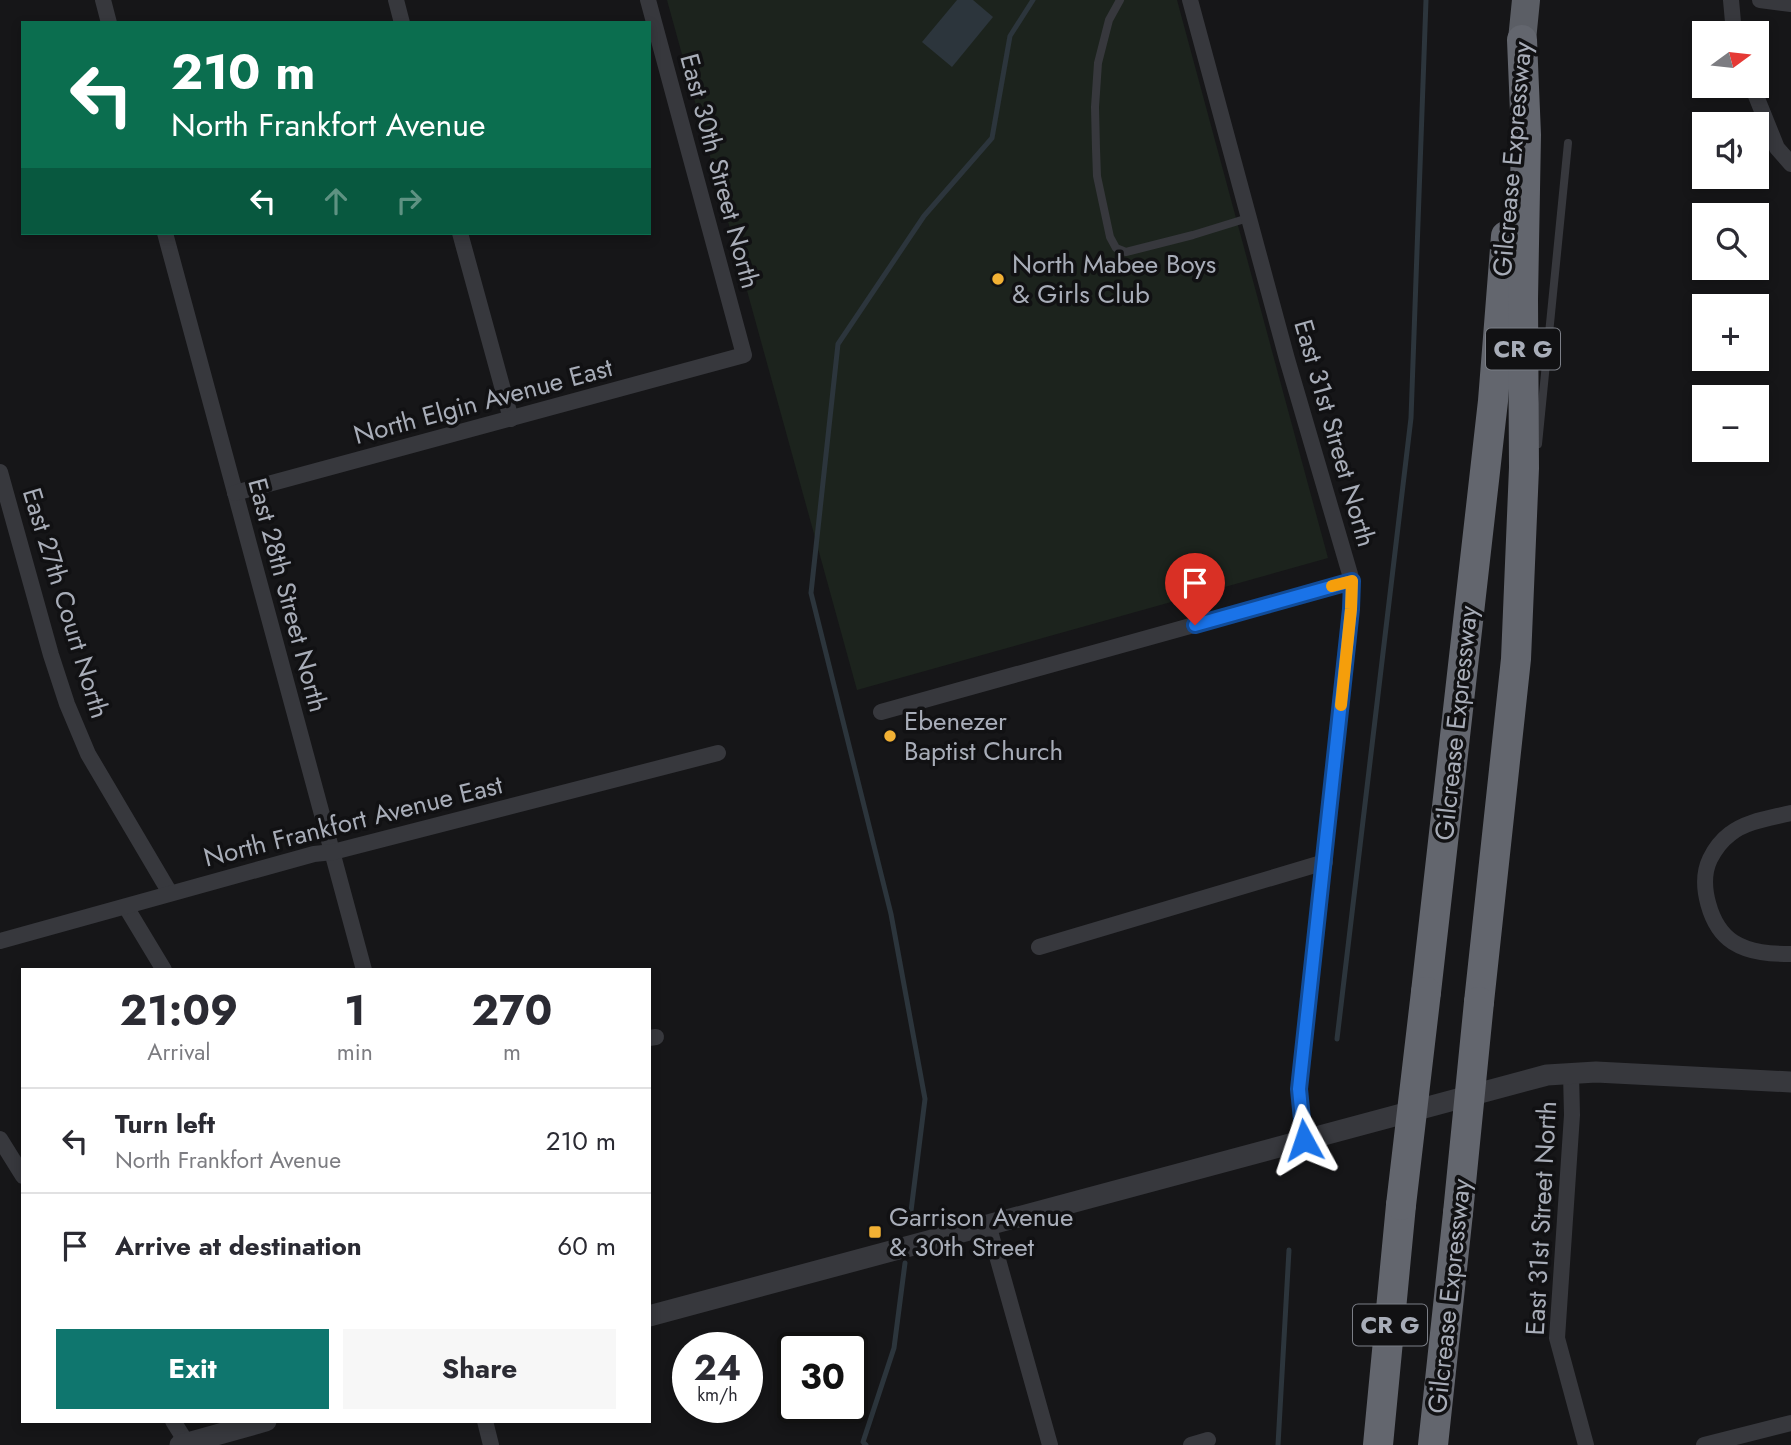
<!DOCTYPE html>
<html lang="en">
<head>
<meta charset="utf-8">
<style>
  :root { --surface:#fff; --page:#f7f7f7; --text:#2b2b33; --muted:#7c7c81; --line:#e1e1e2; --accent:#0f766e }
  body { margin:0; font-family:Jost,sans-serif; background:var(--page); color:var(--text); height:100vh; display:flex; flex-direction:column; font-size:26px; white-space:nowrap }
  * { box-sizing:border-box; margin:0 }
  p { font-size:23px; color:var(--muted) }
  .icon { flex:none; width:38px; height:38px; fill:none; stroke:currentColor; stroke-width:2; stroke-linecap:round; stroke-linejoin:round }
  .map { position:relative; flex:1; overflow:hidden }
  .sheet { position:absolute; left:21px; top:968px; width:630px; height:455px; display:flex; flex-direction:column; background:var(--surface); border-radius:0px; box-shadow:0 4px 10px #0003 }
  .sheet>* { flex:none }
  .banner { position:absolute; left:21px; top:21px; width:630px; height:214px; border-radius:0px; box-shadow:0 4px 10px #0003; background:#0b6e4f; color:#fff; overflow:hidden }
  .needle { width:46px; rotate:75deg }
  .fabs { position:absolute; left:1692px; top:21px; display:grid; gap:14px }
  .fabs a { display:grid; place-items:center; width:77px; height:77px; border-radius:0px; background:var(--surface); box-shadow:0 4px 10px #0003; font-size:35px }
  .speed { position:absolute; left:672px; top:1332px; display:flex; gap:14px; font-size:35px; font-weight:700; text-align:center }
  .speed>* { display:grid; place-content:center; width:91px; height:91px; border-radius:50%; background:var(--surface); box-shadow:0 4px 10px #0003; line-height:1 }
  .speed small { font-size:18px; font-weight:400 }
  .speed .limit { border:4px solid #111; border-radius:10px; background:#fff; color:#111 }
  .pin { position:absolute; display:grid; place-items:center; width:60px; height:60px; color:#fff; margin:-72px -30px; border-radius:50% 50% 50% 0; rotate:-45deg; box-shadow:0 0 7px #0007 }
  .pin .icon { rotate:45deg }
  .me { position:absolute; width:77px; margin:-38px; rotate:355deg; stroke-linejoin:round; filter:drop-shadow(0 0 5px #0008) }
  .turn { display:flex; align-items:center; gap:24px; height:147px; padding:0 35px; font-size:32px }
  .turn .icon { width:91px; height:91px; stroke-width:2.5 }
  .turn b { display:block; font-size:49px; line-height:60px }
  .lanes { display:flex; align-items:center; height:66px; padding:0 35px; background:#0003; justify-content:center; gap:35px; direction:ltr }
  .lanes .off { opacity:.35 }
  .eta { display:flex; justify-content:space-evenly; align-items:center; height:119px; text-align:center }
  .eta b { font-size:42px; font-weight:700; line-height:49px }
  .primary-button { display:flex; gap:14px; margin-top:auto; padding:14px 35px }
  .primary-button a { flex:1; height:80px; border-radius:0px; background:var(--accent); color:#fff; font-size:28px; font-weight:700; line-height:80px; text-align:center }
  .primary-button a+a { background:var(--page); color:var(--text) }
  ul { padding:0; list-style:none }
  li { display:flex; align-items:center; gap:21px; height:105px; padding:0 35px; border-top:2px solid var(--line) }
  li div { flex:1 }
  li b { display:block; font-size:26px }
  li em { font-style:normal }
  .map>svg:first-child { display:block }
  .green { fill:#1c231d }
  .water { fill:#2c353c }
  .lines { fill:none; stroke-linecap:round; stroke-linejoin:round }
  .stream { stroke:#2c353c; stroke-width:5 }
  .service { stroke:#37383d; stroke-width:8 }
  .minor { stroke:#37383d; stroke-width:16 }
  .tertiary { stroke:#37383d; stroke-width:21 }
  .trunk { stroke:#5b5e65; stroke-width:28 }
  .motorway { stroke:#63666e; stroke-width:30 }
  .motorway-bridge { stroke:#63666e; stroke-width:30 }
  .route-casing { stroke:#114b97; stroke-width:18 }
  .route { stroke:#1a73e8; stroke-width:12 }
  .slow { stroke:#f59e0b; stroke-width:12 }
  .poi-dot { fill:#f2b134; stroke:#111113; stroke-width:2.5 }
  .labels { text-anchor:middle; stroke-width:7; stroke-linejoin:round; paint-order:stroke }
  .shield { fill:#111113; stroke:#7b7e86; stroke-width:2 }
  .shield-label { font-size:24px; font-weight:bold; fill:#a8adb8 }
  .street-label { font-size:26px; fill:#a8adb8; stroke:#111113 }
  .poi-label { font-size:26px; fill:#a8adb8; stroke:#111113; text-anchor:start }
</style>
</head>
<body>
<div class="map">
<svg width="1791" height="1445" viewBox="0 0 1791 1445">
  <rect width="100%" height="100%" fill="#161618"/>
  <!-- green -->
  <path class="green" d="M667 0H1177L1328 558 857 690Z"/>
  <!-- water -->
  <path class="water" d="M957 0H973L993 17 952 67 922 42Z"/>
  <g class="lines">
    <!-- stream -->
    <g class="stream">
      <path d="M1337 1039 1411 418 1426 0"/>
      <path d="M910 1219 925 1099 891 914 811 593 838 344 924 216 992 138 1010 36 1033 0"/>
      <path d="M866 1445 863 1442 894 1348 905 1263"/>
      <path d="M1278 1445 1289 1250"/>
    </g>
    <!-- service -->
    <g class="service">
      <path d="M1120 0 1109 20 1098 63 1095 107 1096 149 1097 176 1110 237 1116 248 1126 252 1193 235 1248 218"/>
      <path d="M1538 444 1568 143"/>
    </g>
    <!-- minor -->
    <g class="minor">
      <path d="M103 0 109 23"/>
      <path d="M396 0 402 23"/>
      <path d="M1190 0 1287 359 1352 581 1351 609 1299 1089 1304 1140"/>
      <path d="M1731 0 1734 33"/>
      <path d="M1760 0 1791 4"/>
      <path d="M1752 86 1777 148 1791 164"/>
      <path d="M165 233 364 970"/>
      <path d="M460 233 511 419"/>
      <path d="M0 472 51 655 67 704 88 754 170 893"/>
      <path d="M235 493 744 355 648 0"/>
      <path d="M881 712 1352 581"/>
      <path d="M1791 813C1771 818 1746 821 1730 834 1722 840 1714 851 1710 859 1698 884 1710 927 1733 942 1750 953 1772 954 1791 954"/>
      <path d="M126 907 164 970"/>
      <path d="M0 941 314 854 333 852 718 753"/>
      <path d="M1039 947 1325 862"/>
      <path d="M649 1038 656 1037"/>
      <path d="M1571 1073 1572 1115 1557 1338 1586 1445"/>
      <path d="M0 1139 23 1176"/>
      <path d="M988 1224 1050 1445"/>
      <path d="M173 1421 188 1445"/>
      <path d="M485 1421 491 1445"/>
      <path d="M1191 1445 1208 1440"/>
      <path d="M1704 1445 1791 1423"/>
    </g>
    <!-- tertiary -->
    <g class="tertiary">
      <path d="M649 1316 1547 1075 1596 1072 1791 1082"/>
      <path d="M180 1445 266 1421"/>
    </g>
    <!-- trunk -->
    <path class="trunk" d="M1522 40 1526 0"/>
    <!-- motorway -->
    <g class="motorway">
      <path d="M1426 992 1493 401 1506 236"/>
      <path d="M1479 1002 1516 659 1524 468 1523 299 1526 135 1522 40"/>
      <path d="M1378 1445 1401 1205"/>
      <path d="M1433 1445 1458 1213"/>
    </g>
    <!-- motorway-bridge -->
    <g class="motorway-bridge">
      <path d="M1401 1205 1426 992"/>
      <path d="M1458 1213 1479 1002"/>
    </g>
  </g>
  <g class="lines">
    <!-- route casing -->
    <g class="route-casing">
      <path id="route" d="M1195 625 1352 581 1351 609 1299 1089 1304 1140"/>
    </g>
    <!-- route -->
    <use href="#route" class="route"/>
    <!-- slow -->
    <path class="slow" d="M1332 586 1352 581 1351 609 1341 705"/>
  </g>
  <!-- markers -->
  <g class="poi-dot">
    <circle cx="998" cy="279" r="7"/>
    <circle cx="890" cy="736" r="7"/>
    <rect x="868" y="1225" width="14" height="14" rx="3.5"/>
  </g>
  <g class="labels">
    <!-- shield labels -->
    <g class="shield">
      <rect x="1486" y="328.5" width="74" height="41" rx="5"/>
      <rect x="1353" y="1304.5" width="74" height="41" rx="5"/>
    </g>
    <g class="shield-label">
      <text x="1523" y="357">CR G</text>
      <text x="1390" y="1333">CR G</text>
    </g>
    <!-- street labels -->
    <g class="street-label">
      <text transform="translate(1512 159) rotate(-85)" y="9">Gilcrease Expressway</text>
      <text transform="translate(720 171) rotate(75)" y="9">East 30th Street North</text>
      <text transform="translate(483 401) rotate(-15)" y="9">North Elgin Avenue East</text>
      <text transform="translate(1335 433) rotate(74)" y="9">East 31st Street North</text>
      <text transform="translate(288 595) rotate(75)" y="9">East 28th Street North</text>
      <text transform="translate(66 603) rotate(73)" y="9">East 27th Court North</text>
      <text transform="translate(1456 723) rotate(-84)" y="9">Gilcrease Expressway</text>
      <text transform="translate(353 821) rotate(-14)" y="9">North Frankfort Avenue East</text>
      <text transform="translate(1541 1218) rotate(-87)" y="9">East 31st Street North</text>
      <text transform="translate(1449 1296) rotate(-84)" y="9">Gilcrease Expressway</text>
    </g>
    <!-- poi labels -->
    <g class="poi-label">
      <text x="1012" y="273">North Mabee Boys<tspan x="1012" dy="30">&amp; Girls Club</tspan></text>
      <text x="904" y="730">Ebenezer<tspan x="904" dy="30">Baptist Church</tspan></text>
      <text x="889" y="1226">Garrison Avenue<tspan x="889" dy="30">&amp; 30th Street</tspan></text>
    </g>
  </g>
</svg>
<div class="fabs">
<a><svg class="needle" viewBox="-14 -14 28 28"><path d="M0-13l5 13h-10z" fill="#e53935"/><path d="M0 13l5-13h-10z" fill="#7c7c81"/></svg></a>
<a><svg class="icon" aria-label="sound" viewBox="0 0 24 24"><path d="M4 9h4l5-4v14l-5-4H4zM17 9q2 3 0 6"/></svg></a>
<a><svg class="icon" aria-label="search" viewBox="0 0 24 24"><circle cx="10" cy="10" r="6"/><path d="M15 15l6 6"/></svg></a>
<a>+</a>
<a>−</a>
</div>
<div class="speed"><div>24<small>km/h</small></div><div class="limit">30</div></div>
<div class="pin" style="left:1195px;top:625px;background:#d93025"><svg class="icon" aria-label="arrive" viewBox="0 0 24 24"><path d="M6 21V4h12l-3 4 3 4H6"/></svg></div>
<svg class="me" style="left:1304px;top:1140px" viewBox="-20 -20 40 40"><path d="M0-17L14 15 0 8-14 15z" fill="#1a73e8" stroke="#fff" stroke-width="4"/></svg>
<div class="banner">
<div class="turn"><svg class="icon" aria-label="left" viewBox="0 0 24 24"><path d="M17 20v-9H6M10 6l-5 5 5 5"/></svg><div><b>210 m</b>North Frankfort Avenue</div></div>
<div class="lanes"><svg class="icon" aria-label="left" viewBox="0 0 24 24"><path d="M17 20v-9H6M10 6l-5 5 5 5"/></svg><svg class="icon off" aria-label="ahead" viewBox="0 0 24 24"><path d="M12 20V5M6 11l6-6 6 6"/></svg><svg class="icon off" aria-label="right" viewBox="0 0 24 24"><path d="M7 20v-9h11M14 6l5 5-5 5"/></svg></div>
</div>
<section class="sheet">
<div class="eta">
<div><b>21:09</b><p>Arrival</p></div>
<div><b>1</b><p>min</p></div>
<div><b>270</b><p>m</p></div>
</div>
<ul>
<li><svg class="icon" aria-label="left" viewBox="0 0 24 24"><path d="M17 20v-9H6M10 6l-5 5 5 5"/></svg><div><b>Turn left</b><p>North Frankfort Avenue</p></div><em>210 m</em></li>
<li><svg class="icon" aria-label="arrive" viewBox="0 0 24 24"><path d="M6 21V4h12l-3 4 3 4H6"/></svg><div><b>Arrive at destination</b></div><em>60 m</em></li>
</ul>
<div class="primary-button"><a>Exit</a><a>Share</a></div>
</section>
</div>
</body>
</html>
